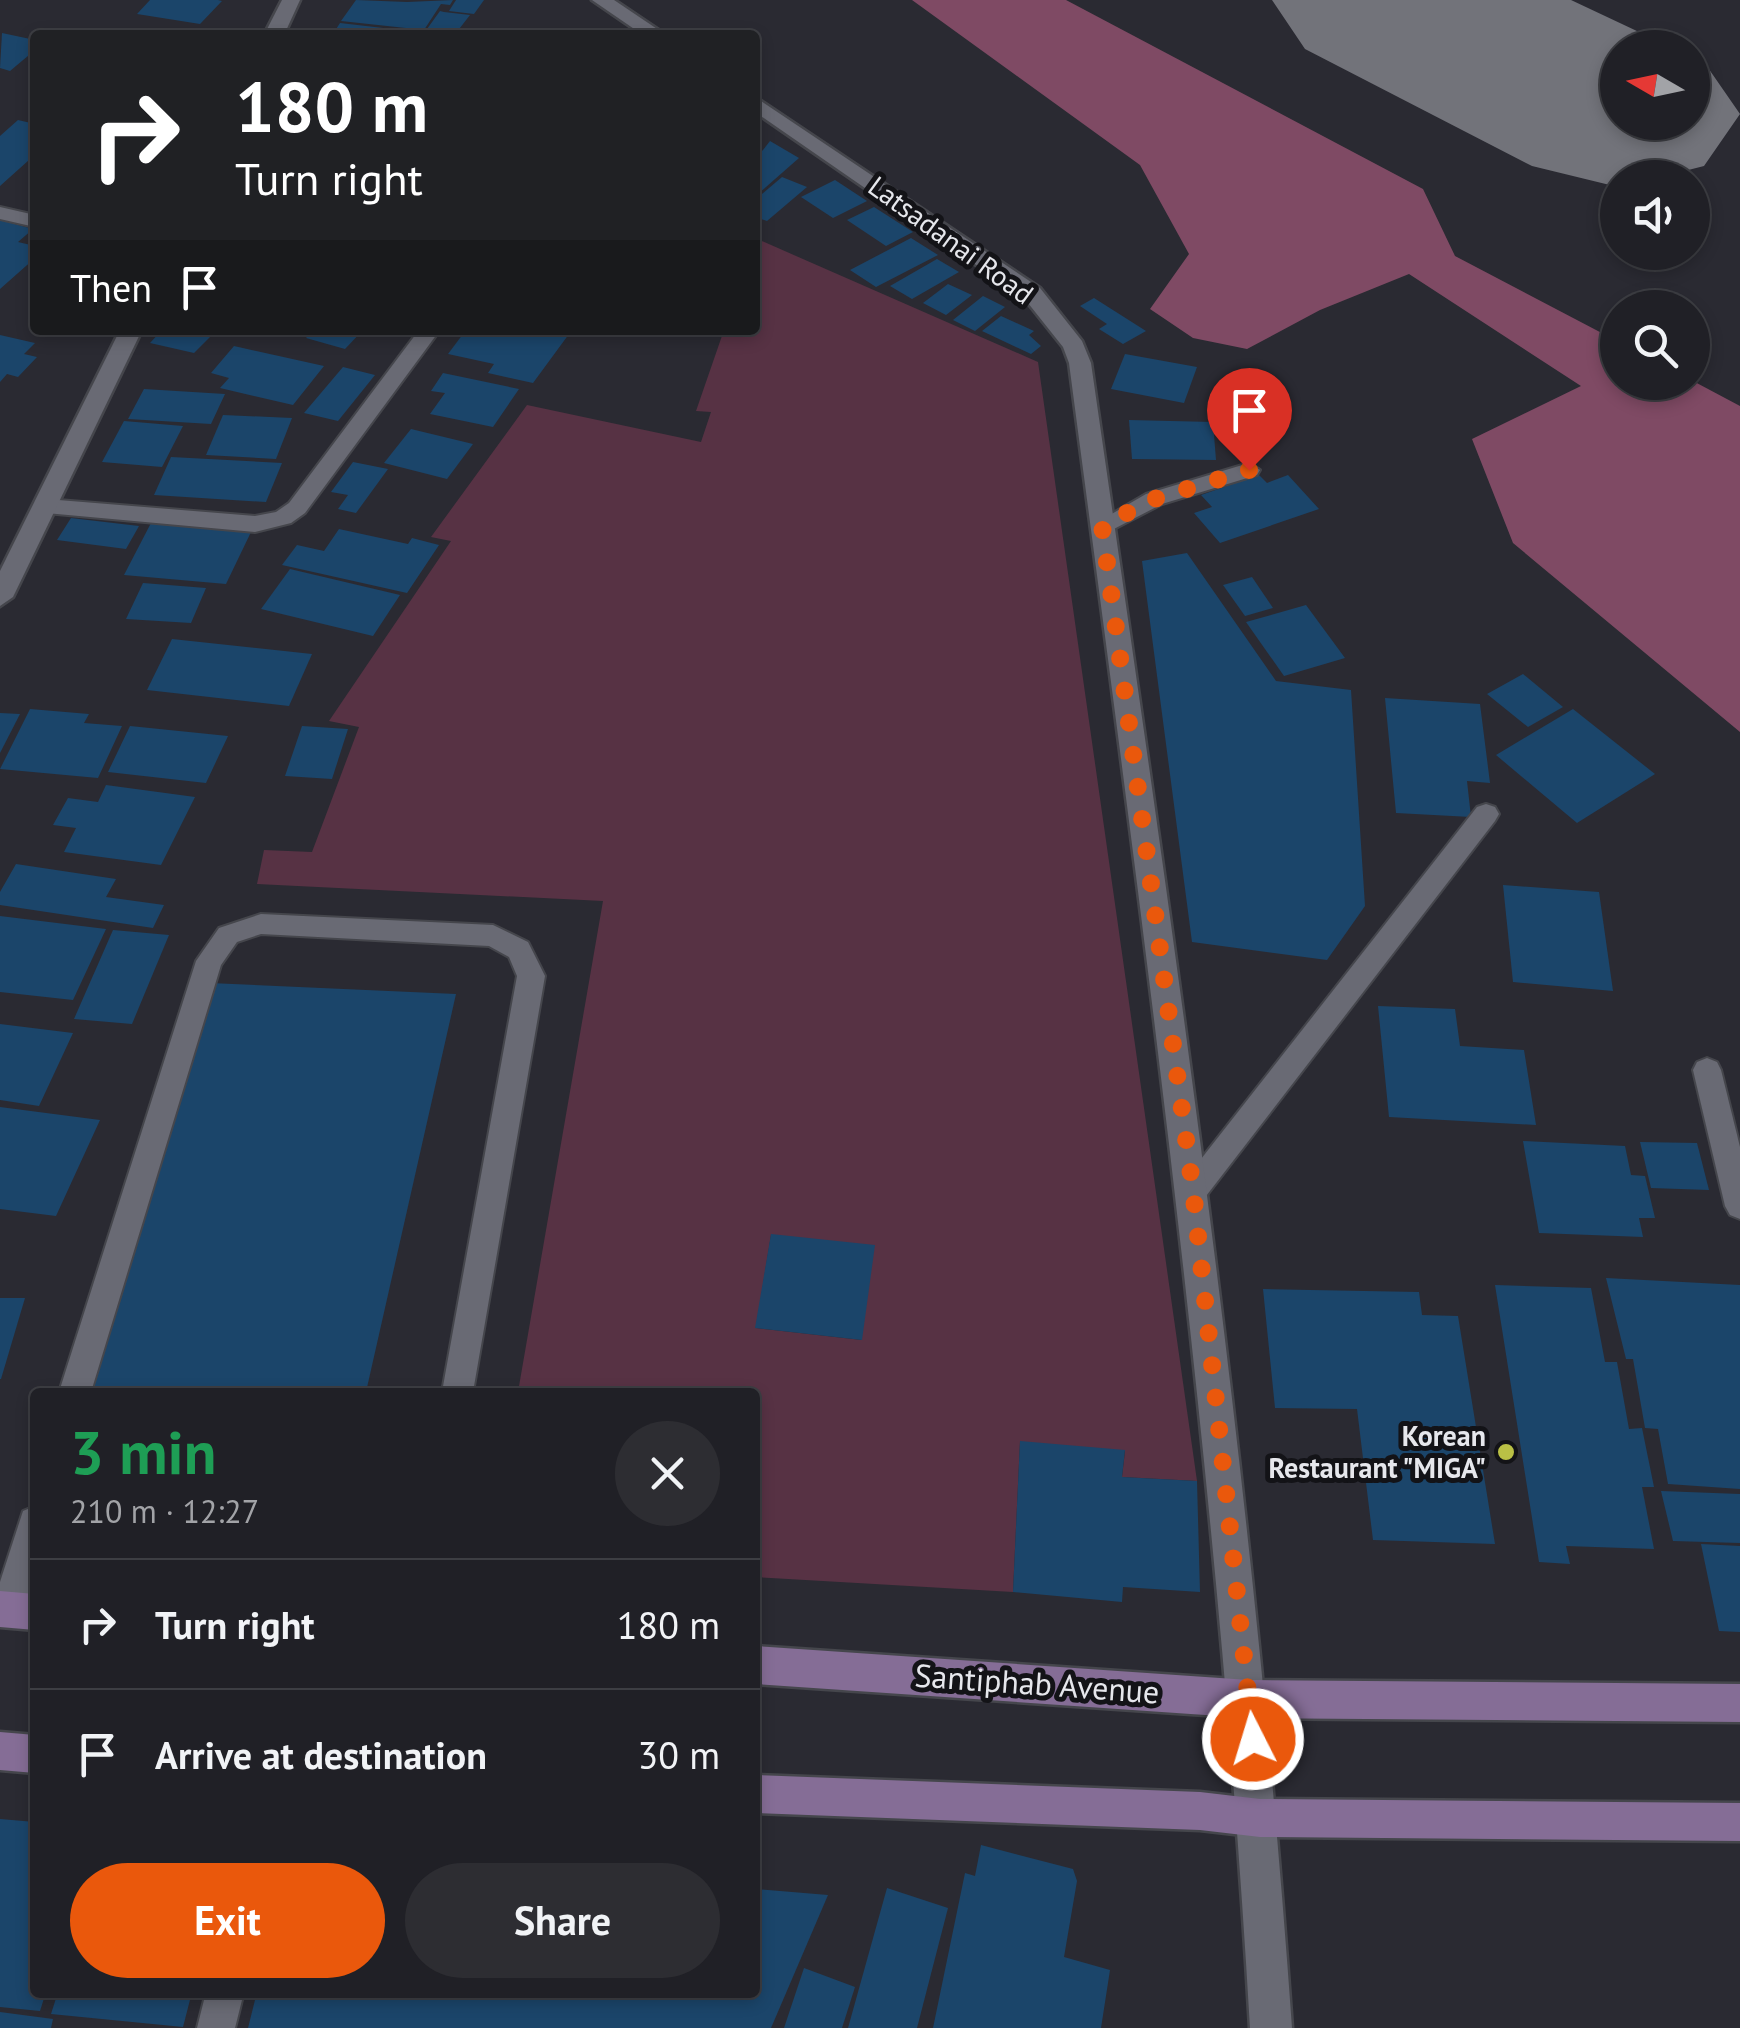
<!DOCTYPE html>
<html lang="en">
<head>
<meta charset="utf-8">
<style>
  :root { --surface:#202026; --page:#2d2d32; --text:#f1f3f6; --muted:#a2a3a7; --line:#3d3e43; --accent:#ea580c }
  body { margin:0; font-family:"PT Sans",sans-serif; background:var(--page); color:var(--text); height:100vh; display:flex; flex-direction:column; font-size:38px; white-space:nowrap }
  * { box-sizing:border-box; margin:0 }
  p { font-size:32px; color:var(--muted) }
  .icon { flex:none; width:55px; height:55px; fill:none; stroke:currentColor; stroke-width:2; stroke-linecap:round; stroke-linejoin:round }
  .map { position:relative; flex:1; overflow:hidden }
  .drawer { position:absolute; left:30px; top:1388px; width:730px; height:610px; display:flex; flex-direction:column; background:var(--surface); border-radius:10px; box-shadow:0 5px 15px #0003,0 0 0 2px var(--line) }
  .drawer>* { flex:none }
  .banner { position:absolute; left:30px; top:30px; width:730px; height:305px; border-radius:10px; box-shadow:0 5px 15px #0003,0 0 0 2px var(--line); background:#202124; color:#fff; overflow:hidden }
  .needle { width:65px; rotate:279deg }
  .tools { position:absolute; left:1600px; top:30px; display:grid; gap:20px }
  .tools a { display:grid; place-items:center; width:110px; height:110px; border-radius:50%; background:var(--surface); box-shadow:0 5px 15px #0003,0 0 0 2px var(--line); font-size:50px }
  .pin { position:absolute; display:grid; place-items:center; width:85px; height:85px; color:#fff; margin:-102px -42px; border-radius:50% 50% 50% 0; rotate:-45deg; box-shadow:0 0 10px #0007 }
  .pin .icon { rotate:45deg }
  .me { position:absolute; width:110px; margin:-55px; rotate:355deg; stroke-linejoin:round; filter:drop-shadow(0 0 8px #0008) }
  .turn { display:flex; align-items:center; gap:35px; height:210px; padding:0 40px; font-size:45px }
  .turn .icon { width:130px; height:130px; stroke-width:2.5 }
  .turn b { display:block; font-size:70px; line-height:85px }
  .then { display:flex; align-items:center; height:95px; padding:0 40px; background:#0003; gap:20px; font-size:38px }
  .round { display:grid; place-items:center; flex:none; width:105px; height:105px; border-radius:52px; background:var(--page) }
  .summary { display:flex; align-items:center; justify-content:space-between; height:170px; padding:0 40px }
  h1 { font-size:60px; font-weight:700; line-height:75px; color:#1e9e55 }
  .action { display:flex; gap:20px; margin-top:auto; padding:20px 40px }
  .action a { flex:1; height:115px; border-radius:60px; background:var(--accent); color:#fff; font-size:40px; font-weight:700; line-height:115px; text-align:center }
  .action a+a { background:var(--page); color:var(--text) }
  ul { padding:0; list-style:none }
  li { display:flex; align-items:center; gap:30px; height:130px; padding:0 40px; border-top:2px solid var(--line) }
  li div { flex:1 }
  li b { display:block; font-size:38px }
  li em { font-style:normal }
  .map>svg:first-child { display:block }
  .green { fill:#573244; fill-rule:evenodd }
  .forest { fill:#7f4a64 }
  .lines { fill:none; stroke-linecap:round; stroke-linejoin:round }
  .runway { fill:#72737a; fill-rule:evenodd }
  .building { fill:#1b456a }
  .lane-casing { stroke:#45464c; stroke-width:4 }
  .street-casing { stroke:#45464c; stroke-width:5 }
  .secondary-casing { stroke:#45464c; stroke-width:5 }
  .lane { fill:#696a74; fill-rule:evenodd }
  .street { fill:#696a74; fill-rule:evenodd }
  .secondary { fill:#856d96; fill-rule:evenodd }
  .route { stroke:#ea580c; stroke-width:18; stroke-dasharray:0 32.4 }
  .poi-dot { fill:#bac045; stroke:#131317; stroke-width:4 }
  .labels { text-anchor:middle; stroke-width:10; stroke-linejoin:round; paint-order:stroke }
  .street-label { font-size:28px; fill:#e6e7ec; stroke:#131317 }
  .poi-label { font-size:28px; font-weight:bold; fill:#e6e7ec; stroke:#131317; text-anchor:end }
  .near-street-label { font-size:32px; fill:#e6e7ec; stroke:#131317 }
</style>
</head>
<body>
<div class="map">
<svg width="1740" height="2028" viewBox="0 0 1740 2028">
  <rect width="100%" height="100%" fill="#2a2a32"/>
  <!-- green -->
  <path class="green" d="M755 238 1038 362 1197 1481 1122 1477 1125 1451 1020 1442 1013 1592 755 1577V1392H518L603 901 257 884 264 850 312 852 359 727 329 721 451 541 431 537 527 405 701 442 711 412 696 411 724 330H755ZM771 1235 862 1340 756 1328Z"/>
  <!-- forest -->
  <path class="forest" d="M912 0H1066L1423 189 1455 256 1617 341 1618 382 1693 381 1740 406V732L1513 543 1472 439 1581 386 1409 274 1320 310 1247 349 1193 338 1150 309 1189 254 1140 165Z"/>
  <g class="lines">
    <!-- runway -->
    <path class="runway" d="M1272 0H1571L1673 48H1618V122H1692V57L1704 62 1740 114 1704 166 1657 178H1618V187L1532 166 1305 49Z"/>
  </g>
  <!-- building -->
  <g class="building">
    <path d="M150 0H218L222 1 200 24 137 14Z"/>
    <path d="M356 0 407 2 453 0 450 5 441 4 424 30 341 21Z"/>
    <path d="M456 0H484L474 14 449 11Z"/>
    <path d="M440 11 444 12 470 15 456 33 427 29Z"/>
    <path d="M340 23 392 29 388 35 333 34Z"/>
    <path d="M2 33 35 40V50L10 71 0 68Z"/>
    <path d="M18 120 35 124V161L29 160 0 186V136Z"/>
    <path d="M770 141 799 158 759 193 755 191V160Z"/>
    <path d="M782 177 807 187 767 221 755 217V200Z"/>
    <path d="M835 180 867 201 833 218 801 197Z"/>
    <path d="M874 207 913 232 886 246 847 220Z"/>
    <path d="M0 220 33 229 18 242 35 246V258L0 289Z"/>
    <path d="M911 238 938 255 876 287 850 270Z"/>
    <path d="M937 259 959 272 912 299 890 286Z"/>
    <path d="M948 284 972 295 946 315 923 303Z"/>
    <path d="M983 296 1005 307 975 331 953 320Z"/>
    <path d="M1094 298 1146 331 1123 344 1099 329 1107 324 1080 306Z"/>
    <path d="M1001 316 1034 331 1029 335 1041 346 1031 354 982 331Z"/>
    <path d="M162 330H197L213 334 194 353 150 343Z"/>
    <path d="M314 330H363L345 349 306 338Z"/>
    <path d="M466 330 515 336 520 330 569 334 533 383 488 373 494 364 448 354Z"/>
    <path d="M0 335 35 343 24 354 37 357 18 377 7 374 0 382Z"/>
    <path d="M234 346 324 366 293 405 220 388 229 378 211 373Z"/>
    <path d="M1125 354 1197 367 1184 403 1111 389Z"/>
    <path d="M343 367 375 375 338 421 304 413Z"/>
    <path d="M443 373 519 389 493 427 430 414 445 393 431 391Z"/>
    <path d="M144 389 225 394 211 424 128 419Z"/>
    <path d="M223 415 292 418 276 459 206 455Z"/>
    <path d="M1129 420 1213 422 1216 460 1132 459Z"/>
    <path d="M124 421 183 426 162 467 102 462Z"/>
    <path d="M411 429 473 444 447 479 384 463Z"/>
    <path d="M171 457 282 463 266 502 154 495Z"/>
    <path d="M353 462 388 469 356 513 338 509 348 495 331 492Z"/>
    <path d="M1259 475 1267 483 1288 475 1319 509 1220 543 1194 513 1212 507 1201 495Z"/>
    <path d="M71 518 139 526 126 549 57 540Z"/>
    <path d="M151 523 251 532 226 584 124 575Z"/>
    <path d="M339 529 408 544 412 538 439 545 407 593 282 565 297 545 324 551Z"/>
    <path d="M1187 553 1276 681 1351 690 1365 906 1327 960 1192 942 1142 561Z"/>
    <path d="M290 569 400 595 373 636 261 609Z"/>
    <path d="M1252 577 1273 608 1245 616 1223 585Z"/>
    <path d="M143 583 206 588 191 623 126 619Z"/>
    <path d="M1306 605 1345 658 1284 676 1246 622Z"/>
    <path d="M172 639 312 654 289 706 147 690Z"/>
    <path d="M1523 674 1563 707 1528 727 1487 694Z"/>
    <path d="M1385 698 1480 704 1490 783 1467 781 1471 817 1396 813Z"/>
    <path d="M30 709 89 714 84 723 122 726 98 778 0 769Z"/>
    <path d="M1573 709 1655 774 1577 823 1496 755Z"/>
    <path d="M0 713 20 714 0 753Z"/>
    <path d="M130 726 228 736 206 783 108 772Z"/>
    <path d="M302 726 348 729 332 779 285 776Z"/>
    <path d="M106 785 195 797 161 865 64 852 76 828 53 825 68 798 98 802Z"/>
    <path d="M16 864 116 879 106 897 164 905 153 928 0 905V892Z"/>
    <path d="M1503 885 1599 892 1613 991 1513 982Z"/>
    <path d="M0 916 106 929 73 1000 0 992Z"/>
    <path d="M113 930 169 935 132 1024 74 1019Z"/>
    <path d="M210 983 456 994 366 1392H80Z"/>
    <path d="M1378 1006 1455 1009 1460 1046 1524 1050 1536 1125 1389 1117Z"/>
    <path d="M0 1024 73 1033 39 1106 0 1100Z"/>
    <path d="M0 1107 100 1120 56 1216 0 1209Z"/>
    <path d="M1523 1141 1625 1146 1631 1175 1645 1176 1655 1218H1639L1643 1237 1539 1233Z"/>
    <path d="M1640 1142 1697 1143 1709 1190 1651 1188Z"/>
    <path d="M771 1234 875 1245 862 1340 755 1328Z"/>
    <path d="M1606 1278 1740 1285V1489L1668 1484 1658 1429 1645 1428 1633 1359H1626Z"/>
    <path d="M1495 1285 1591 1288 1605 1362H1617L1629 1429 1642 1428 1654 1487H1642L1654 1549 1566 1546 1570 1564 1539 1562Z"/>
    <path d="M1263 1289 1419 1292 1422 1315 1458 1316 1495 1544 1373 1540 1357 1409 1275 1408Z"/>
    <path d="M0 1298H25L1 1379H0Z"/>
    <path d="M1020 1441 1125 1450 1122 1477 1197 1481 1200 1592 1123 1587 1122 1602 1013 1592Z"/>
    <path d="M1661 1491 1740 1494V1543L1673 1541Z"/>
    <path d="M1701 1544 1740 1546V1632L1719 1631Z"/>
    <path d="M0 1819 35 1822V1992H46L40 2011 0 2007Z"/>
    <path d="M981 1845 1073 1869 1077 1881 1064 1957 1110 1970 1101 2028H933L965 1873 975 1876Z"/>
    <path d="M887 1888 948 1908 917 2028H848Z"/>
    <path d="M755 1889 828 1895 771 2028H248L257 1992H755Z"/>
    <path d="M804 1968 855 1987 842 2028H784Z"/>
    <path d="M58 1992H192L183 2027 51 2014Z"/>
    <path d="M0 2012 53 2019 51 2028H0Z"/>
  </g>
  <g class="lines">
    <!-- lane casing -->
    <g class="lane-casing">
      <g id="lane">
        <path d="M0 207 35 215V227L0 219Z"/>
        <path d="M419 330H440L305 513 291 523 255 532 46 513 35 506 46 499 255 516 276 512 289 503Z"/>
        <path d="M1249 463 1260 470 1257 475 1162 504 1110 531 1102 534 1091 526 1146 494Z"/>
        <path d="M1486 804 1495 807 1499 814 1495 821 1203 1200 1193 1204 1183 1200 1178 1191 1183 1182 1477 807Z"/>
        <path d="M261 914 493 925 528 942 545 976 473 1392H442L517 976 509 957 489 946 261 934 237 942 221 965 91 1392H59L196 961 219 928Z"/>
        <path d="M1707 1058 1717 1062 1721 1070 1740 1147V1219L1730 1215 1725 1206 1693 1070 1697 1062Z"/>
        <path d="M35 1506V1576L20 1622 8 1626 0 1623V1582L23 1511Z"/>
        <path d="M206 1992H244L235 2028H197Z"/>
      </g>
    </g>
    <!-- street casing -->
    <g class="street-casing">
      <g id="street">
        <path d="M282 0H300L284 35H264Z"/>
        <path d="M592 0H614L666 35H643Z"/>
        <path d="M755 97 1040 288 1082 341 1091 363C1171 917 1253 1469 1292 2028H1250C1218 1470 1142 917 1069 363L1063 347 1024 298 755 112Z"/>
        <path d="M120 330H142L13 597 0 606V571Z"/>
      </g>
    </g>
    <!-- secondary casing -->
    <g class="secondary-casing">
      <g id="secondary">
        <path d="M0 1591 35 1594V1630L0 1627Z"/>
        <path d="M755 1646 1249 1680 1740 1684V1722L1249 1718 755 1684Z"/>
        <path d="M0 1732 35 1735V1773L0 1770Z"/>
        <path d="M755 1775 1200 1792 1260 1799 1740 1803V1841L1260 1837 1200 1830 755 1813Z"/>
      </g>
    </g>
    <!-- lane -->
    <use href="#lane" class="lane"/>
    <!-- street -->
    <use href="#street" class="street"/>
    <!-- secondary -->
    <use href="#secondary" class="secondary"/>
  </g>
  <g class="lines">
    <!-- route -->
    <path class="route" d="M1249 470 1154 499 1102 526 1193 1190 1253 1739"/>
  </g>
  <!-- markers -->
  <circle class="poi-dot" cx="1506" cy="1452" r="10"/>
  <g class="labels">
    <!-- street labels -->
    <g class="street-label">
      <text transform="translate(951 240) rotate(36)" y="10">Latsadanai Road</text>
    </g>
    <!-- poi labels -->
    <g class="poi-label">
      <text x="1486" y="1446">Korean<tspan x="1486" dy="32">Restaurant "MIGA"</tspan></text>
    </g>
    <!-- near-street labels -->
    <g class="near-street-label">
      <text transform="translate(1037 1684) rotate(4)" y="11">Santiphab Avenue</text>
    </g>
  </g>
</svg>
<div class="tools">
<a><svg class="needle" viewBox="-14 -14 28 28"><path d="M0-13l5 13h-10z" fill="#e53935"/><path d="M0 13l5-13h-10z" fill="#a2a3a7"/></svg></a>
<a><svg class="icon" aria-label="sound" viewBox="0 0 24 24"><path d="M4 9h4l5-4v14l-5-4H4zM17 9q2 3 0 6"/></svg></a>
<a><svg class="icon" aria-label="search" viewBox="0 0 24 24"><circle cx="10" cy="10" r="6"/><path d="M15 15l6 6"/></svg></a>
</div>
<div class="pin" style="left:1249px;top:470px;background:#d93025"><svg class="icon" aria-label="arrive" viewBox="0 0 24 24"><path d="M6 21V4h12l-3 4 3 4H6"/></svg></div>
<svg class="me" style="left:1253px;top:1739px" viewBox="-20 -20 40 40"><circle r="17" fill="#ea580c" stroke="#fff" stroke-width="3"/><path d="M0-11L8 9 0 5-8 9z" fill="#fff"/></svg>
<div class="banner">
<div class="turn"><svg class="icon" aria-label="right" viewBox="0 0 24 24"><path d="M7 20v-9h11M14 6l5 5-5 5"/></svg><div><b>180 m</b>Turn right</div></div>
<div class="then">Then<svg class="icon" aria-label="arrive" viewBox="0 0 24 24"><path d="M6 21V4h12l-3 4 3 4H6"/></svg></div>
</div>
<section class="drawer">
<div class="summary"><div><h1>3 min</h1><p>210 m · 12:27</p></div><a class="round"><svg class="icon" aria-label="close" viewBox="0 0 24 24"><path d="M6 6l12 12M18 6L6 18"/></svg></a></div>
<ul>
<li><svg class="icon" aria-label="right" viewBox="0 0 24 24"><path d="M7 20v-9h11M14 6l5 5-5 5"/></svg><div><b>Turn right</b></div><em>180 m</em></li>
<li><svg class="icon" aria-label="arrive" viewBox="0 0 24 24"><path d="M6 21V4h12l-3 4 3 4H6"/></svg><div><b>Arrive at destination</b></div><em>30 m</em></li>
</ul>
<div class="action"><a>Exit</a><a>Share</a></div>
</section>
</div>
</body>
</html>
